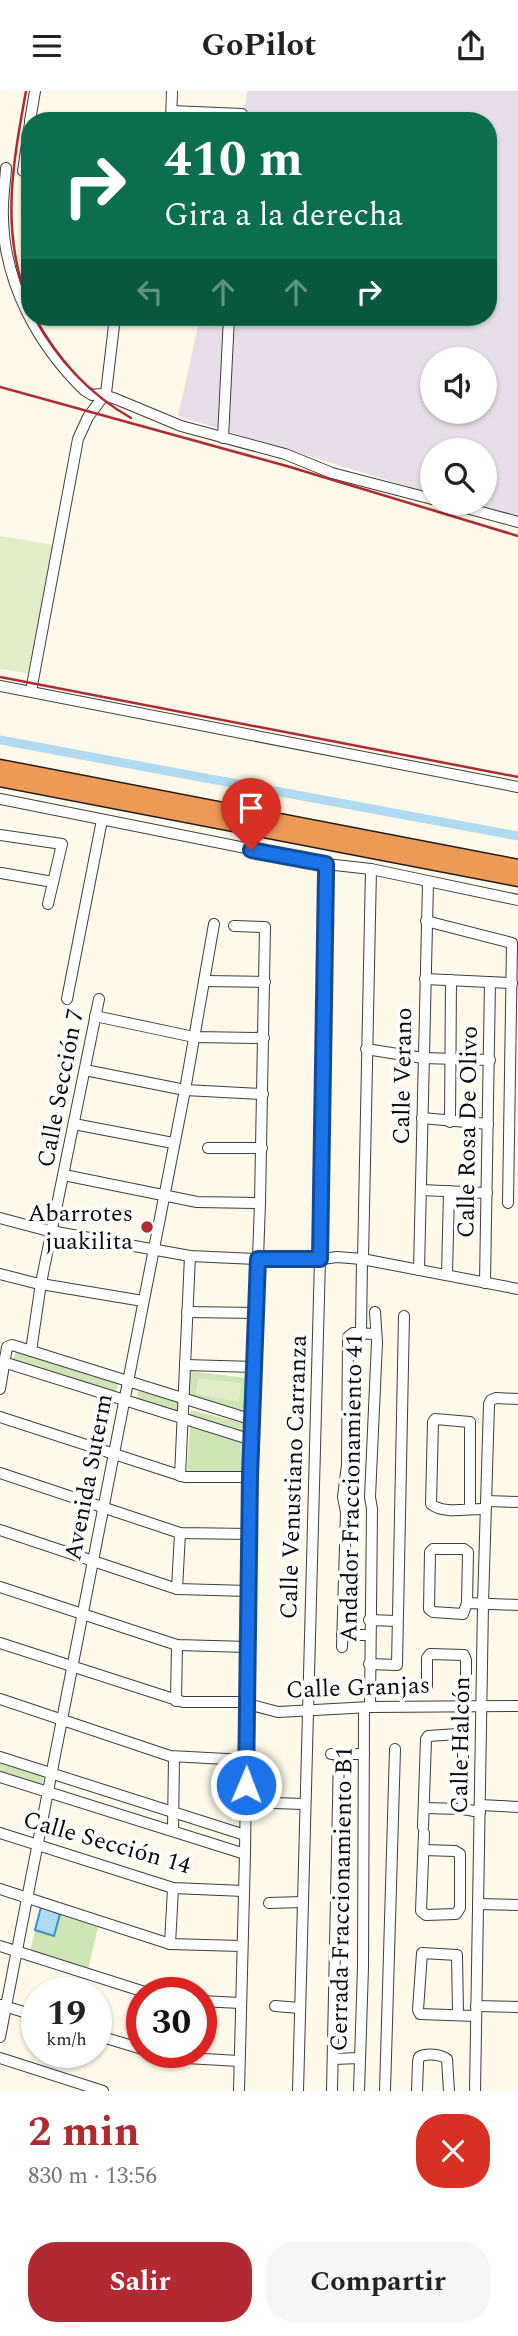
<!DOCTYPE html>
<html lang="es">
<head>
<meta charset="utf-8">
<style>
  :root { --surface:#fff; --page:#f6f6f6; --text:#222; --muted:#767676; --accent:#b12a32 }
  body { margin:0; font-family:Spectral,serif; background:var(--page); color:var(--text); height:100vh; display:flex; flex-direction:column; font-size:26px; white-space:nowrap }
  * { box-sizing:border-box; margin:0 }
  p { font-size:23px; color:var(--muted) }
  .icon { flex:none; width:38px; height:38px; fill:none; stroke:currentColor; stroke-width:2; stroke-linecap:round; stroke-linejoin:round }
  .map { position:relative; height:2000px; overflow:hidden }
  .sheet { display:flex; flex-direction:column; background:var(--surface); flex:1 }
  .sheet>* { flex:none }
  .hud { position:absolute; left:21px; top:21px; width:476px; height:214px; border-radius:28px; box-shadow:0 2px 5px #0004; background:#0b6e4f; color:#fff; overflow:hidden }
  .fabs { position:absolute; left:420px; top:256px; display:grid; gap:14px }
  .fabs a { display:grid; place-items:center; width:77px; height:77px; border-radius:50%; background:var(--surface); box-shadow:0 2px 5px #0004; font-size:35px }
  .speed { position:absolute; left:21px; top:1886px; display:flex; gap:14px; font-size:35px; font-weight:700; text-align:center }
  .speed>* { display:grid; place-content:center; width:91px; height:91px; border-radius:50%; background:var(--surface); box-shadow:0 2px 5px #0004; line-height:1 }
  .speed small { font-size:18px; font-weight:400 }
  .speed .limit { border:10px solid #d22; background:#fff; color:#111 }
  .pin { position:absolute; display:grid; place-items:center; width:60px; height:60px; color:#fff; margin:-72px -30px; border-radius:50% 50% 50% 0; rotate:-45deg; box-shadow:0 0 7px #0007 }
  .pin .icon { rotate:45deg }
  .me { position:absolute; width:77px; margin:-38px; rotate:1deg; stroke-linejoin:round; filter:drop-shadow(0 0 5px #0008) }
  .turn { display:flex; align-items:center; gap:24px; height:147px; padding:0 28px; font-size:32px }
  .turn .icon { width:91px; height:91px; stroke-width:2.5 }
  .turn b { display:block; font-size:49px; line-height:60px }
  .lanes { display:flex; align-items:center; height:66px; padding:0 28px; background:#0003; justify-content:center; gap:35px; direction:ltr }
  .lanes .off { opacity:.35 }
  .round { display:grid; place-items:center; flex:none; width:74px; height:74px; border-radius:28px; background:var(--page) }
  .headline { display:flex; align-items:center; justify-content:space-between; height:119px; padding:0 28px }
  h1 { font-size:42px; font-weight:700; line-height:52px; color:var(--accent) }
  .button { display:flex; gap:14px; margin-top:auto; padding:14px 28px }
  .button a { flex:1; height:80px; border-radius:28px; background:var(--accent); color:#fff; font-size:28px; font-weight:700; line-height:80px; text-align:center }
  .button a+a { background:var(--page); color:var(--text) }
  header { display:flex; justify-content:space-between; align-items:center; height:91px; padding:0 28px; background:var(--surface); font-size:32px; font-weight:700 }
  .map>svg:first-child { display:block }
  .industrial { fill:#e8dee9; fill-rule:evenodd }
  .green { fill:#cee5b4 }
  .pitch { fill:#e0edc6 }
  .water { fill:#afdaf2; stroke:#3a8fc5; stroke-width:2 }
  .lines { fill:none; stroke-linecap:round; stroke-linejoin:round }
  .canal { stroke:#afdaf2; stroke-width:9 }
  .minor-casing { stroke:#3d3d3d; stroke-width:12 }
  .highway-casing { stroke:#1b1b1b; stroke-width:17 }
  .minor { stroke:#fff; stroke-width:10 }
  .highway { stroke:#ed9a57; stroke-width:14 }
  .rail { stroke:#b12a32; stroke-width:2.5 }
  .route-casing { stroke:#114b97; stroke-width:18 }
  .route { stroke:#1a73e8; stroke-width:12 }
  .poi-dot { fill:#b12a32; stroke:#fff; stroke-width:2.5 }
  .labels { text-anchor:middle; stroke-width:7; stroke-linejoin:round; paint-order:stroke }
  .street-label { font-size:24px; fill:#0a0a0a; stroke:#fff }
  .poi-label { font-size:24px; fill:#0a0a0a; stroke:#fff; text-anchor:end }
</style>
</head>
<body>
<header><svg class="icon" aria-label="menu" viewBox="0 0 24 24"><path d="M4 6h16M4 12h16M4 18h16"/></svg>GoPilot<svg class="icon" aria-label="share" viewBox="0 0 24 24"><path d="M12 15V3M7 8l5-5 5 5M5 13v7h14v-7"/></svg></header>
<div class="map">
<svg width="518" height="2000" viewBox="0 0 518 2000">
  <rect width="100%" height="100%" fill="#fef9e8"/>
  <!-- industrial -->
  <path class="industrial" d="M247 0H518V430L458 411H485V359H432V403L178 325 200 226H488V30H243ZM432 268H485V320H432Z"/>
  <!-- green -->
  <g class="green">
    <path d="M16 1261 118 1293 116 1301 13 1269Z"/>
    <path d="M189 1280 247 1287 246 1321 189 1306Z"/>
    <path d="M138 1300 178 1311 177 1320 137 1310Z"/>
    <path d="M191 1319 246 1333 245 1342 189 1324Z"/>
    <path d="M190 1336 247 1353 245 1380 187 1383Z"/>
    <path d="M0 1669 44 1683 42 1695 0 1682Z"/>
    <path d="M41 1816 98 1836 88 1879 30 1860Z"/>
  </g>
  <!-- pitch -->
  <g class="pitch">
    <path d="M0 445 54 454 32 583 0 578Z"/>
    <path d="M198 1287 241 1292 239 1311 196 1303Z"/>
  </g>
  <!-- water -->
  <path class="water" d="M41 1816 60 1823 54 1845 35 1839Z"/>
  <g class="lines">
    <!-- canal -->
    <path class="canal" d="M0 649 518 745"/>
    <!-- minor casing -->
    <g class="minor-casing">
      <g id="minor">
        <path d="M172 20 242 23"/>
        <path d="M30 30 35 0"/>
        <path d="M171 30 172 0"/>
        <path d="M6 77C5 94 2 110 3 126 4 192 38 254 84 299L92 304 101 303 116 308 181 335 285 363 332 382 432 408"/>
        <path d="M23 80 30 32"/>
        <path d="M223 347 229 226"/>
        <path d="M444 411 518 431"/>
        <path d="M0 595 518 696"/>
        <path d="M31 600 78 348 88 326 106 302 115 226"/>
        <path d="M0 708 326 773 371 778 518 809"/>
        <path d="M0 744 62 753 48 813"/>
        <path d="M1 782 53 791"/>
        <path d="M426 830 512 852 508 1112"/>
        <path d="M234 835 265 836 260 1112 250 1386 245 1763 239 2000"/>
        <path d="M425 888 512 892"/>
        <path d="M204 890 265 891"/>
        <path d="M67 908 102 729"/>
        <path d="M95 925 194 946 264 947"/>
        <path d="M366 958 423 967 490 969"/>
        <path d="M85 979 185 999 263 1003"/>
        <path d="M422 1027 488 1033"/>
        <path d="M450 1031 451 889"/>
        <path d="M74 1033 173 1052"/>
        <path d="M208 1057H262"/>
        <path d="M64 1084 197 1111 260 1112"/>
        <path d="M421 1099 487 1102"/>
        <path d="M0 1127 45 1139 190 1165 258 1168 315 1169 337 1166 362 1168 518 1198"/>
        <path d="M363 1168 371 778"/>
        <path d="M419 1179 428 791"/>
        <path d="M0 1183 35 1192 143 1210"/>
        <path d="M447 1184 449 1100"/>
        <path d="M485 1192 490 891"/>
        <path d="M187 1221 257 1222"/>
        <path d="M361 1242 362 1168"/>
        <path d="M31 1260 41 1192 99 908"/>
        <path d="M0 1270 252 1349"/>
        <path d="M185 1274 255 1276"/>
        <path d="M0 1298 7 1256 12 1254 253 1329"/>
        <path d="M0 1326 185 1386H250"/>
        <path d="M0 1382 180 1442 249 1443"/>
        <path d="M180 1385 190 1165"/>
        <path d="M486 1410 518 1411"/>
        <path d="M470 1417V1331L435 1328 433 1331 431 1413C444 1424 469 1417 485 1418"/>
        <path d="M0 1439 177 1498 249 1500"/>
        <path d="M433 1458H464L468 1461 467 1512 463 1523 433 1521 429 1518 430 1461Z"/>
        <path d="M0 1496 177 1554 248 1556"/>
        <path d="M177 1498 180 1442"/>
        <path d="M467 1512 518 1514"/>
        <path d="M369 1529 397 1530"/>
        <path d="M342 1544H369"/>
        <path d="M0 1552 183 1611H240L278 1621 370 1616 518 1615"/>
        <path d="M342 1556 346 1421 343 1406 347 1374 348 1246 353 1242 375 1243"/>
        <path d="M369 1573 397 1574 404 1225"/>
        <path d="M427 1595V1567L430 1563 464 1564 466 1569V1614"/>
        <path d="M0 1608 170 1665 246 1669"/>
        <path d="M176 1610 177 1554"/>
        <path d="M370 1616 372 1418 370 1406 377 1251 375 1221"/>
        <path d="M331 1663H364"/>
        <path d="M0 1666 245 1744"/>
        <path d="M0 1686 245 1763"/>
        <path d="M273 1712 304 1713"/>
        <path d="M480 1714 518 1716"/>
        <path d="M424 1717 463 1718 480 1721"/>
        <path d="M423 1736 426 1648 428 1645 458 1643 463 1646V1718"/>
        <path d="M173 1739 174 1666"/>
        <path d="M0 1742 173 1797 244 1800"/>
        <path d="M424 1759 455 1760 460 1763V1817L456 1823 426 1824 421 1820 424 1742"/>
        <path d="M0 1798 170 1853 241 1855"/>
        <path d="M269 1812 302 1811"/>
        <path d="M478 1813 518 1814"/>
        <path d="M170 1853 173 1797"/>
        <path d="M0 1855 148 1902"/>
        <path d="M201 1910 240 1912"/>
        <path d="M1 1914 37 1925"/>
        <path d="M275 1915 300 1917"/>
        <path d="M476 1915 518 1916"/>
        <path d="M458 1923 457 1864 422 1862 418 1919 420 1923 476 1925"/>
        <path d="M96 1944 142 1958"/>
        <path d="M0 1946 185 999 214 833"/>
        <path d="M155 1962 169 1966 239 1970"/>
        <path d="M0 1967 103 2000"/>
        <path d="M333 1968 360 1967"/>
        <path d="M298 2000 320 1168 326 773"/>
        <path d="M332 2000 339 1663"/>
        <path d="M359 2000 363 1876 364 1617"/>
        <path d="M385 2000 395 1658"/>
        <path d="M417 2000 418 1971 419 1966C426 1962 440 1963 447 1968L449 2000"/>
        <path d="M475 2000 483 1513 489 1313 491 1309 496 1307 518 1308"/>
      </g>
    </g>
    <!-- highway casing -->
    <g class="highway-casing">
      <g id="highway">
        <path d="M0 676 518 776"/>
        <path d="M0 688 518 788"/>
      </g>
    </g>
    <!-- minor -->
    <use href="#minor" class="minor"/>
    <!-- highway -->
    <use href="#highway" class="highway"/>
    <!-- rail -->
    <g class="rail">
      <path d="M26 0C12 77 0 142 30 217"/>
      <path d="M34 226C57 268 89 303 131 327"/>
      <path d="M0 296 290 376 518 445"/>
      <path d="M0 586 518 686"/>
    </g>
  </g>
  <g class="lines">
    <!-- route casing -->
    <g class="route-casing">
      <path id="route" d="M246 1694 250 1385 258 1168H320L326 782V773L251 759"/>
    </g>
    <!-- route -->
    <use href="#route" class="route"/>
  </g>
  <!-- markers -->
  <circle class="poi-dot" cx="147" cy="1136" r="7"/>
  <g class="labels">
    <!-- street labels -->
    <g class="street-label">
      <text transform="translate(402 985) rotate(-89)" y="8">Calle Verano</text>
      <text transform="translate(60 997) rotate(-79)" y="8">Calle Sección 7</text>
      <text transform="translate(467 1041) rotate(-89)" y="8">Calle Rosa De Olivo</text>
      <text transform="translate(88 1386) rotate(-79)" y="8">Avenida Suterm</text>
      <text transform="translate(293 1386) rotate(-88)" y="8">Calle Venustiano Carranza</text>
      <text transform="translate(351 1397) rotate(-89)" y="8">Andador Fraccionamiento 41</text>
      <text transform="translate(358 1596) rotate(-2)" y="8">Calle Granjas</text>
      <text transform="translate(460 1654) rotate(-89)" y="8">Calle Halcón</text>
      <text transform="translate(107 1751) rotate(16)" y="8">Calle Sección 14</text>
      <text transform="translate(341 1808) rotate(-89)" y="8">Cerrada Fraccionamiento B1</text>
    </g>
    <!-- poi labels -->
    <g class="poi-label">
      <text x="133" y="1130">Abarrotes<tspan x="133" dy="28">juakilita</tspan></text>
    </g>
  </g>
</svg>
<div class="fabs">
<a><svg class="icon" aria-label="sound" viewBox="0 0 24 24"><path d="M4 9h4l5-4v14l-5-4H4zM17 9q2 3 0 6"/></svg></a>
<a><svg class="icon" aria-label="search" viewBox="0 0 24 24"><circle cx="10" cy="10" r="6"/><path d="M15 15l6 6"/></svg></a>
</div>
<div class="speed"><div>19<small>km/h</small></div><div class="limit">30</div></div>
<div class="pin" style="left:251px;top:759px;background:#d93025"><svg class="icon" aria-label="arrive" viewBox="0 0 24 24"><path d="M6 21V4h12l-3 4 3 4H6"/></svg></div>
<svg class="me" style="left:246px;top:1694px" viewBox="-20 -20 40 40"><circle r="17" fill="#1a73e8" stroke="#fff" stroke-width="3"/><path d="M0-11L8 9 0 5-8 9z" fill="#fff"/></svg>
<div class="hud">
<div class="turn"><svg class="icon" aria-label="right" viewBox="0 0 24 24"><path d="M7 20v-9h11M14 6l5 5-5 5"/></svg><div><b>410 m</b>Gira a la derecha</div></div>
<div class="lanes"><svg class="icon off" aria-label="left" viewBox="0 0 24 24"><path d="M17 20v-9H6M10 6l-5 5 5 5"/></svg><svg class="icon off" aria-label="ahead" viewBox="0 0 24 24"><path d="M12 20V5M6 11l6-6 6 6"/></svg><svg class="icon off" aria-label="ahead" viewBox="0 0 24 24"><path d="M12 20V5M6 11l6-6 6 6"/></svg><svg class="icon" aria-label="right" viewBox="0 0 24 24"><path d="M7 20v-9h11M14 6l5 5-5 5"/></svg></div>
</div>
</div>
<section class="sheet">
<div class="headline"><div><h1>2 min</h1><p>830 m · 13:56</p></div><a class="round" style="background:#d93025;color:#fff"><svg class="icon" aria-label="close" viewBox="0 0 24 24"><path d="M6 6l12 12M18 6L6 18"/></svg></a></div>
<div class="button"><a>Salir</a><a>Compartir</a></div>
</section>
</body>
</html>
